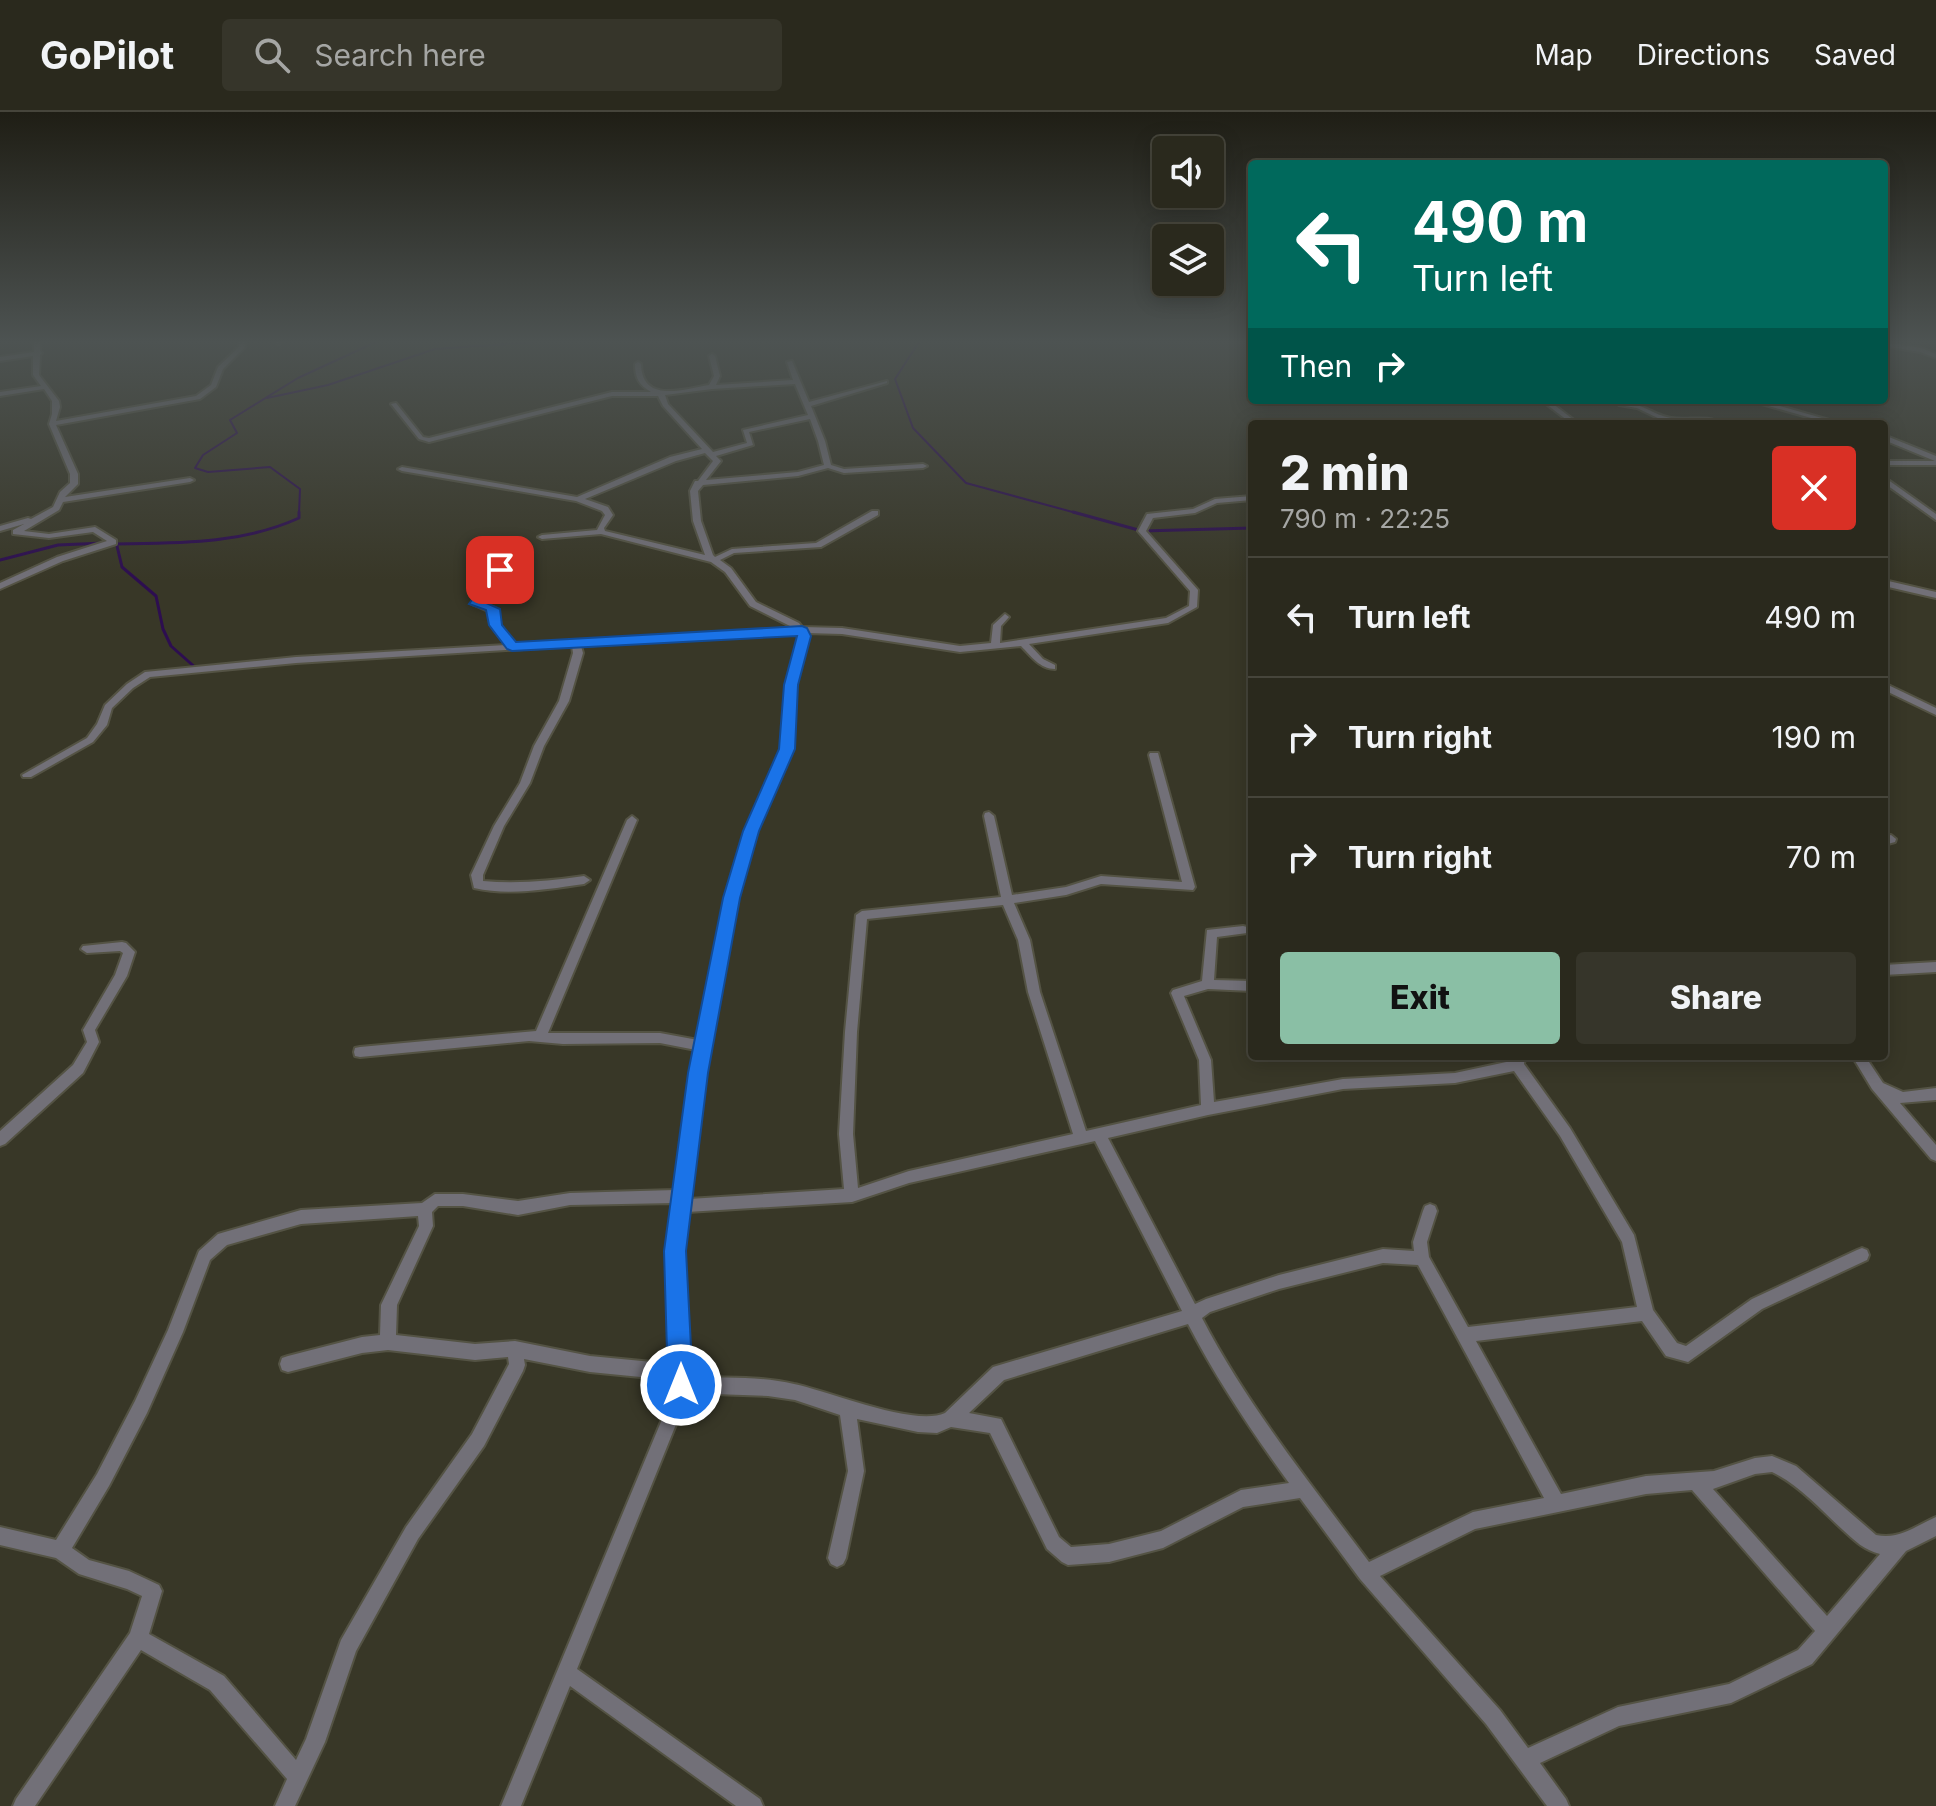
<!DOCTYPE html>
<html lang="en">
<head>
<meta charset="utf-8">
<style>
  :root { --surface:#2a291d; --page:#36352a; --text:#f1f3f6; --muted:#a5a6a4; --line:#46453b; --accent:#8abfa5 }
  body { margin:0; font-family:Inter,sans-serif; background:var(--page); color:var(--text); height:100vh; display:flex; flex-direction:column; font-size:30px; white-space:nowrap }
  * { box-sizing:border-box; margin:0 }
  p { font-size:26px; color:var(--muted) }
  .icon { flex:none; width:44px; height:44px; fill:none; stroke:currentColor; stroke-width:2; stroke-linecap:round; stroke-linejoin:round }
  .map { position:relative; flex:1; overflow:hidden }
  .drawer { position:absolute; left:1248px; top:308px; width:640px; height:640px; display:flex; flex-direction:column; background:var(--surface); border-radius:8px; box-shadow:0 4px 20px #0003,0 0 0 2px var(--line) }
  .drawer>* { flex:none }
  .banner { position:absolute; left:1248px; top:48px; width:640px; height:244px; border-radius:8px; box-shadow:0 4px 20px #0003,0 0 0 2px var(--line); background:#00695c; color:#fff; overflow:hidden }
  .controls { position:absolute; left:1152px; top:24px; display:grid; gap:16px }
  .controls a { display:grid; place-items:center; width:72px; height:72px; border-radius:8px; background:var(--surface); box-shadow:0 4px 20px #0003,0 0 0 2px var(--line); font-size:40px }
  .pin { position:absolute; display:grid; place-items:center; width:68px; height:68px; color:#fff; margin:-34px; border-radius:16px; box-shadow:0 4px 12px #0006 }
  .me { position:absolute; width:88px; margin:-44px; rotate:0deg; stroke-linejoin:round; filter:drop-shadow(0 0 6px #0008) }
  .turn { display:flex; align-items:center; gap:28px; height:168px; padding:0 32px; font-size:36px }
  .turn .icon { width:104px; height:104px; stroke-width:2.5 }
  .turn b { display:block; font-size:56px; line-height:68px }
  .then { display:flex; align-items:center; height:76px; padding:0 32px; background:#0003; gap:16px; font-size:30px }
  .round { display:grid; place-items:center; flex:none; width:84px; height:84px; border-radius:8px; background:var(--page) }
  .headline { display:flex; align-items:center; justify-content:space-between; height:136px; padding:0 32px }
  h1 { font-size:48px; font-weight:800; line-height:60px }
  .button { display:flex; gap:16px; margin-top:auto; padding:16px 32px }
  .button a { flex:1; height:92px; border-radius:8px; background:var(--accent); color:#111; font-size:32px; font-weight:800; line-height:92px; text-align:center }
  .button a+a { background:var(--page); color:var(--text) }
  ul { padding:0; list-style:none }
  li { display:flex; align-items:center; gap:24px; height:120px; padding:0 32px; border-top:2px solid var(--line) }
  li div { flex:1 }
  li b { display:block; font-size:30px }
  li em { font-style:normal }
  header { display:flex; align-items:center; gap:48px; box-sizing:border-box; height:112px; padding:0 40px; background:var(--surface); border-bottom:2px solid var(--line) }
  header strong { font-size:38px }
  nav { display:flex; gap:44px; margin-inline-start:auto; font-size:28px }
  .search { width:560px; height:72px; background:var(--page); display:flex; align-items:center; gap:20px; box-sizing:border-box; padding:0 28px; border-radius:8px; color:var(--muted); font-size:30px }
  .map>svg:first-child { display:block }
  .lines { fill:none; stroke-linecap:round; stroke-linejoin:round }
  .stream-far1 { stroke:#2d0e50; stroke-width:2 }
  .stream { stroke:#2d0e50; stroke-width:3 }
  .minor-casing { stroke:#545344; stroke-width:4 }
  .minor { fill:#727078; fill-rule:evenodd }
  .route { fill:#1a73e8; stroke:#114b97; stroke-width:2 }
</style>
</head>
<body>
<header>
<strong>GoPilot</strong>
<div class="search"><svg class="icon" aria-label="search" viewBox="0 0 24 24"><circle cx="10" cy="10" r="6"/><path d="M15 15l6 6"/></svg>Search here</div>
<nav><a>Map</a><a>Directions</a><a>Saved</a></nav>
</header>
<div class="map">
<svg width="1936" height="1694" viewBox="0 0 1936 1694">
  <rect width="100%" height="100%" fill="#383727"/>
  <g class="lines">
    <!-- stream-far1 -->
    <g class="stream-far1">
      <path d="M919 230 895 267 913 316 966 371 1080 402"/>
      <path d="M267 286 328 273 435 237 536 230"/>
      <path d="M299 402 300 377 270 355 208 360 195 356 203 343 237 321 230 308 298 266 376 230"/>
    </g>
    <!-- stream -->
    <g class="stream">
      <path d="M1073 400 1142 419 1252 416"/>
      <path d="M112 432C177 431 239 433 299 406V400"/>
      <path d="M117 434 122 455 156 484 163 517 171 534 197 557"/>
      <path d="M0 448 58 433 104 431"/>
    </g>
    <!-- minor casing -->
    <g class="minor-casing">
      <g id="minor">
        <path d="M34 230H40V239L42 241 40 243 39 263 59 289 60 295 56 309 196 284 211 273 218 255 239 235V230H245V235L223 257 216 275 200 287 56 313 78 362V372L65 385 190 366 194 368 190 370 63 390 59 398 24 419 49 422 95 415 116 428V432L63 449 0 477V471L57 445 107 429 93 420 49 426 13 422V418L24 412 0 419V414L28 406 31 407 53 395 60 380 70 371V362L49 312 52 302V289L44 277 0 284V280L41 274 33 263V244L0 249V245L34 240Z"/>
        <path d="M275 230H282L279 232Z"/>
        <path d="M1884 230 1921 236 1936 242V246L1920 240 1884 234Z"/>
        <path d="M712 242 715 244 720 264 716 273 793 268 787 250 792 249 809 290 887 269V271L811 294 825 329 831 353 844 357 923 352 927 354 923 356 844 361 828 356 798 364 703 373 698 379 701 409 713 443 715 445 732 437 816 431 872 399H878V403L821 435 734 441 720 448 731 456 756 490 799 511 802 515 842 516 960 534 991 531 993 513 1005 502 1009 505 1001 514 1000 531 1166 506 1189 494 1190 479 1138 419 1147 402 1193 397 1215 387 1252 384V388L1217 391 1195 401 1153 406 1146 419 1198 478 1197 495 1168 511 1029 532 1043 547 1055 553V557C1040 557 1031 544 1021 534L960 540 842 522 806 521 808 524 796 573 792 637 756 719 737 786 705 961 689 1087 844 1077 839 1022 845 920 856 803 862 799 1001 785 984 704 985 701 989 700 994 704 1012 783 1066 775 1101 764 1182 770 1149 643 1150 641H1158L1195 775 1193 778 1101 772 1066 783 1014 791 1030 828 1040 880 1086 1019 1201 993 1199 948 1171 881 1173 878 1202 869 1207 818 1243 814 1247 815 1249 818 1247 821 1217 825 1214 868 1252 869V879L1208 877 1184 884 1211 948 1214 990 1343 967 1455 961 1511 949 1513 944H1525L1524 952 1570 1016 1634 1123 1653 1198 1677 1231 1686 1234 1752 1187 1857 1138 1862 1136 1867 1138 1869 1143 1867 1148 1762 1197 1688 1250 1666 1244 1642 1209 1476 1229 1561 1382 1646 1364 1714 1359 1755 1346 1772 1344 1796 1354 1876 1423C1900 1428 1915 1414 1936 1405V1424L1906 1439 1812 1552 1731 1591 1619 1614 1540 1651 1566 1687 1569 1694H1547L1486 1612 1360 1467 1300 1386 1243 1395 1163 1436 1109 1450 1068 1453 1062 1450 1047 1437 990 1321 951 1315 937 1321 918 1320 857 1307 864 1359 846 1446 843 1452 837 1455 831 1452 828 1446 848 1359 840 1303 795 1288 768 1284 685 1281 679 1305 577 1557 760 1687 763 1694H736L570 1574 521 1694H501L663 1305 671 1268 590 1260 524 1247 525 1253 523 1259 484 1334 418 1427 356 1539 325 1630 295 1694H275L287 1667 210 1578 141 1538 35 1694H13L16 1687 130 1521 142 1484 127 1477 79 1462 56 1446 0 1433V1415L56 1428 97 1362 135 1289 168 1218 199 1139 218 1122 301 1098 422 1091 435 1082H463L518 1089 570 1081 675 1078 696 938 660 931 563 932 529 929 360 945 355 944 354 940 355 936 360 935 536 919 627 708 632 704 637 708 548 921H660L698 928 725 786 746 719 782 637 786 573 800 524 797 521 581 534 583 541 569 589 544 634 530 671 504 714 483 763V769C517 772 551 769 584 764L590 768 584 772C549 777 509 784 474 776L471 763 494 714 520 671 534 634 559 589 573 541 572 534 296 551 150 565 133 576 112 596 107 613 93 630 31 665H23L22 663 87 626 97 612 105 593 127 572 145 560 296 545 506 533 493 516 488 499 472 492 491 462 512 446V437L516 435 520 437V447L497 466 481 491 495 496 501 516 515 532 794 516 750 494 725 460 711 450 601 422 542 427 538 425 542 423 597 418 605 403 602 399 576 389 402 359 398 357 402 355 577 385 670 345 702 337 663 294 658 284H612L429 330 419 327 391 292 396 291 423 325 429 326 612 280H651C639 273 635 266 635 252L638 250 641 252C642 292 684 277 709 273L714 264 709 244ZM795 272 808 303 743 318 747 331 713 340 668 292 665 283 712 277ZM810 307 818 329 824 353 798 360 706 368 721 349 716 344 753 333 749 320ZM705 341 713 349 698 369H695L690 379 693 409 705 443 605 419 604 416 613 403 608 395 585 387 676 349ZM1003 793 1018 828 1028 880 1073 1022 909 1059 858 1076 853 1022 857 920 867 807ZM1514 959 1560 1024 1622 1130 1637 1195 1468 1215 1429 1145 1427 1130 1437 1099 1435 1094 1430 1092 1425 1094 1423 1099 1413 1130 1414 1139 1383 1137 1279 1163 1206 1187 1195 1192 1108 1026 1208 1003 1343 977 1455 971ZM1095 1029 1182 1199 993 1255 945 1301C914 1315 829 1279 794 1272 760 1264 723 1266 688 1265L684 1120 687 1100 852 1090 909 1071ZM674 1091 670 1120 673 1252 590 1244 515 1229 475 1232 396 1223 397 1193 433 1114 432 1100 438 1094H463L518 1103 570 1093ZM418 1104 419 1114 381 1193 380 1223 362 1225 288 1244 282 1246 280 1252 282 1258 288 1260 362 1241 388 1238 475 1248 508 1245 509 1252 472 1322 406 1415 341 1528 306 1627 296 1648 224 1564 149 1522 162 1479 159 1473 129 1459 89 1448 72 1436 109 1374 147 1301 183 1220 210 1148 227 1133 301 1112ZM1383 1151 1418 1153 1544 1386 1473 1400 1369 1450C1310 1371 1247 1293 1202 1206L1210 1200 1279 1177ZM1188 1212C1217 1268 1252 1320 1289 1371L1241 1378 1161 1419 1109 1432 1071 1435 1059 1425 1001 1307 969 1301 1004 1268ZM1772 1360C1799 1373 1821 1398 1843 1418 1855 1429 1864 1438 1880 1442L1827 1504 1713 1377 1755 1362ZM1692 1378 1815 1519 1798 1538 1729 1572 1618 1595 1528 1636 1500 1598 1380 1464 1475 1417 1646 1382Z"/>
        <path d="M1541 288H1548L1579 312H1572Z"/>
        <path d="M1748 288H1759L1843 312H1832Z"/>
        <path d="M1621 290C1643 291 1653 303 1671 306 1690 309 1707 302 1723 312L1698 310 1641 312 1662 308 1637 296 1619 293V291Z"/>
        <path d="M1884 323 1936 344V353H1884V349H1935L1884 328Z"/>
        <path d="M1884 365 1936 402V408L1884 371Z"/>
        <path d="M1884 468 1936 480V486L1884 474Z"/>
        <path d="M1884 571 1936 596V603L1884 578Z"/>
        <path d="M1891 723 1896 727 1895 730 1884 733V725Z"/>
        <path d="M122 830 126 831 135 840 127 864 95 918 99 930 83 961 5 1032 0 1034V1019L73 953 87 930 83 918 115 863 123 841 120 839 87 841 81 837 83 834Z"/>
        <path d="M1936 850V860L1884 863V853Z"/>
        <path d="M1852 944H1865L1883 971 1903 980 1936 976V988L1900 991 1936 1033V1049L1931 1047 1872 977Z"/>
      </g>
    </g>
    <!-- minor -->
    <use href="#minor" class="minor"/>
  </g>
  <!-- sky -->
  <linearGradient id="sky" x2="0" y2="1"><stop stop-color="#1f1e15"/><stop offset="0.49" stop-color="#4d5352"/><stop offset="1" stop-color="#4d5352" stop-opacity="0"/></linearGradient>
  <rect width="1936" height="468" fill="url(#sky)"/>
  <!-- route -->
  <path class="route" d="M500 454 507 458 484 490 500 497 502 513 516 530 802 514 807 516 811 524 798 573 795 637 759 719 740 786 708 961 686 1139 693 1273 689 1282 681 1286 672 1282 668 1273 664 1139 688 961 723 786 743 719 779 637 784 573 797 524 512 539 507 537 489 513 486 498 469 492 496 455Z"/>
</svg>
<div class="controls">
<a><svg class="icon" aria-label="sound" viewBox="0 0 24 24"><path d="M4 9h4l5-4v14l-5-4H4zM17 9q2 3 0 6"/></svg></a>
<a><svg class="icon" aria-label="layers" viewBox="0 0 24 24"><path d="M12 4l9 5-9 5-9-5zM3 14l9 5 9-5"/></svg></a>
</div>
<div class="pin" style="left:500px;top:458px;background:#d93025"><svg class="icon" aria-label="arrive" viewBox="0 0 24 24"><path d="M6 21V4h12l-3 4 3 4H6"/></svg></div>
<svg class="me" style="left:681px;top:1273px" viewBox="-20 -20 40 40"><circle r="17" fill="#1a73e8" stroke="#fff" stroke-width="3"/><path d="M0-11L8 9 0 5-8 9z" fill="#fff"/></svg>
<div class="banner">
<div class="turn"><svg class="icon" aria-label="left" viewBox="0 0 24 24"><path d="M17 20v-9H6M10 6l-5 5 5 5"/></svg><div><b>490 m</b>Turn left</div></div>
<div class="then">Then<svg class="icon" aria-label="right" viewBox="0 0 24 24"><path d="M7 20v-9h11M14 6l5 5-5 5"/></svg></div>
</div>
<section class="drawer">
<div class="headline"><div><h1>2 min</h1><p>790 m · 22:25</p></div><a class="round" style="background:#d93025;color:#fff"><svg class="icon" aria-label="close" viewBox="0 0 24 24"><path d="M6 6l12 12M18 6L6 18"/></svg></a></div>
<ul>
<li><svg class="icon" aria-label="left" viewBox="0 0 24 24"><path d="M17 20v-9H6M10 6l-5 5 5 5"/></svg><div><b>Turn left</b></div><em>490 m</em></li>
<li><svg class="icon" aria-label="right" viewBox="0 0 24 24"><path d="M7 20v-9h11M14 6l5 5-5 5"/></svg><div><b>Turn right</b></div><em>190 m</em></li>
<li><svg class="icon" aria-label="right" viewBox="0 0 24 24"><path d="M7 20v-9h11M14 6l5 5-5 5"/></svg><div><b>Turn right</b></div><em>70 m</em></li>
</ul>
<div class="button"><a>Exit</a><a>Share</a></div>
</section>
</div>
</body>
</html>
